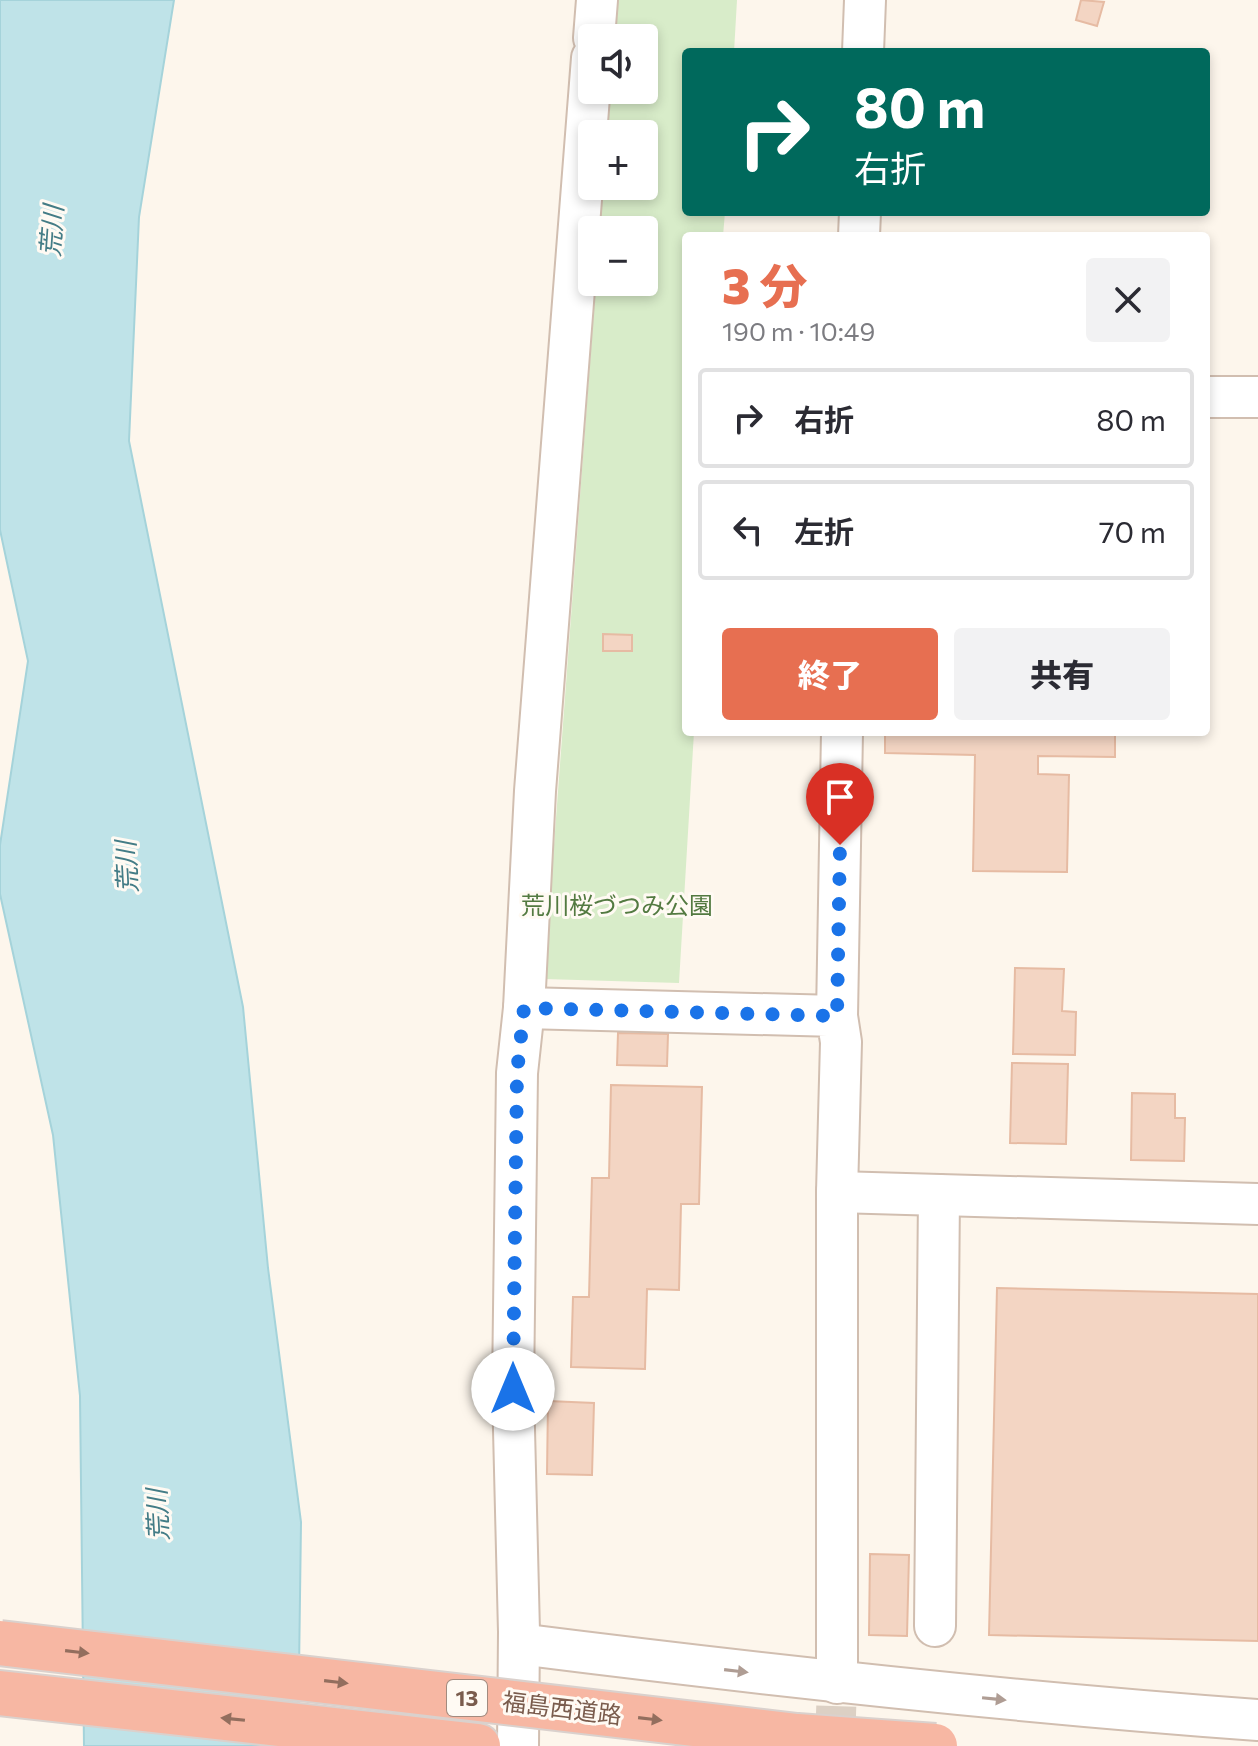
<!DOCTYPE html>
<html lang="ja">
<head>
<meta charset="utf-8">
<style>
  :root { --surface:#fff; --page:#f2f2f3; --text:#2b2b33; --muted:#7c7c81; --line:#e1e1e2; --accent:#e76f51 }
  body { margin:0; font-family:Commissioner,"Noto Sans JP",sans-serif; background:var(--page); color:var(--text); height:100vh; display:flex; flex-direction:column; font-size:30px; white-space:nowrap }
  * { box-sizing:border-box; margin:0 }
  p { font-size:26px; color:var(--muted) }
  .icon { flex:none; width:44px; height:44px; fill:none; stroke:currentColor; stroke-width:2; stroke-linecap:round; stroke-linejoin:round }
  .map { position:relative; flex:1; overflow:hidden }
  .sheet { position:absolute; left:682px; top:232px; width:528px; height:504px; display:flex; flex-direction:column; background:var(--surface); border-radius:8px; box-shadow:0 4px 12px #0003 }
  .sheet>* { flex:none }
  .guide { position:absolute; left:682px; top:48px; width:528px; height:168px; border-radius:8px; box-shadow:0 4px 12px #0003; background:#00695c; color:#fff; overflow:hidden }
  .buttons { position:absolute; left:578px; top:24px; display:grid; gap:16px }
  .buttons a { display:grid; place-items:center; width:80px; height:80px; border-radius:8px; background:var(--surface); box-shadow:0 4px 12px #0003; font-size:40px }
  .pin { position:absolute; display:grid; place-items:center; width:68px; height:68px; color:#fff; margin:-82px -34px; border-radius:50% 50% 50% 0; rotate:-45deg; box-shadow:0 0 8px #0007 }
  .pin .icon { rotate:45deg }
  .me { position:absolute; width:88px; margin:-44px; rotate:0deg; stroke-linejoin:round; filter:drop-shadow(0 0 6px #0008) }
  .turn { display:flex; align-items:center; gap:28px; height:168px; padding:0 40px; font-size:36px }
  .turn .icon { width:104px; height:104px; stroke-width:2.5 }
  .turn b { display:block; font-size:56px; line-height:68px }
  .round { display:grid; place-items:center; flex:none; width:84px; height:84px; border-radius:8px; background:var(--page) }
  .overview { display:flex; align-items:center; justify-content:space-between; height:136px; padding:0 40px }
  h1 { font-size:48px; font-weight:800; line-height:60px; color:var(--accent) }
  .cta { display:flex; gap:16px; margin-top:auto; padding:16px 40px }
  .cta a { flex:1; height:92px; border-radius:8px; background:var(--accent); color:#fff; font-size:32px; font-weight:800; line-height:92px; text-align:center }
  .cta a+a { background:var(--page); color:var(--text) }
  ul { padding:0; list-style:none }
  li { display:flex; align-items:center; gap:24px; height:100px; margin:0 16px 12px; padding:0 24px; border:4px solid var(--line); border-radius:8px }
  li div { flex:1 }
  li b { display:block; font-size:30px }
  li em { font-style:normal }
  .map>svg:first-child { display:block }
  .green { fill:#d8ecc9 }
  .water { fill:#bfe3e8; stroke:#a5d3da; stroke-width:2 }
  .building { fill:#f3d5c3; stroke:#e6bba3; stroke-width:2 }
  .lines { fill:none; stroke-linecap:round; stroke-linejoin:round }
  .minor-tunnel { stroke:#dcd0c4; stroke-width:40; stroke-dasharray:40 20; stroke-linecap:butt }
  .minor-casing { stroke:#d1beb0; stroke-width:44 }
  .highway-casing { stroke:#dad1cd; stroke-width:48 }
  .minor { stroke:#fff; stroke-width:40 }
  .highway { stroke:#f7b7a3; stroke-width:44 }
  .highway-bridge-casing { stroke:#dad1cd; stroke-width:48; stroke-linecap:butt }
  .highway-bridge { stroke:#f7b7a3; stroke-width:44 }
  .oneway { fill:#936e5e }
  .oneway2 { fill:#af9d94 }
  .route { stroke:#1a73e8; stroke-width:14; stroke-dasharray:0 25.2 }
  .labels { text-anchor:middle; stroke-width:6; stroke-linejoin:round; paint-order:stroke }
  .shield { fill:#fffaf3; stroke:#a28b7f; stroke-width:2 }
  .shield-label { font-size:22px; font-weight:bold; fill:#7a5c4d }
  .park-label { font-size:24px; fill:#537a41; stroke:#fffaf3 }
  .street-label { font-size:24px; fill:#7a5c4d; stroke:#fffaf3 }
  .water-label { font-size:26px; font-style:italic; fill:#437c86; stroke:#fffaf3 }
</style>
</head>
<body>
<div class="map">
<svg width="1258" height="1746" viewBox="0 0 1258 1746">
  <rect width="100%" height="100%" fill="#fdf6ec"/>
  <!-- green -->
  <path class="green" d="M617 0H737L734 52H686V212H725L723 236H686V732H694L679 983 544 979 596 282H644V230H600L603 186H644V134H607L610 90H644V38H614Z"/>
  <!-- water -->
  <path class="water" d="M0 0H174L139 217 129 441 243 1007 268 1268 301 1522 298 1746H84L80 1396 53 1135 0 894V845L28 661 0 530Z"/>
  <!-- building -->
  <g class="building">
    <path d="M1081 0 1104 2 1097 26 1076 20Z"/>
    <path d="M603 634 632 635V651H603Z"/>
    <path d="M885 732H1115V757L1038 756V774L1069 775 1067 872 973 871 975 755 885 753Z"/>
    <path d="M1015 968 1064 969 1062 1011 1076 1012 1075 1055 1013 1054Z"/>
    <path d="M618 1033 668 1034 667 1066 617 1065Z"/>
    <path d="M1012 1063 1068 1064 1066 1144 1010 1143Z"/>
    <path d="M611 1085 702 1087 699 1204H681L679 1290 647 1289 645 1369 571 1367 573 1297H589L592 1178H609Z"/>
    <path d="M1132 1093 1175 1094V1118H1185L1184 1161 1131 1160Z"/>
    <path d="M997 1288 1258 1294V1641L989 1635Z"/>
    <path d="M548 1401 594 1403 592 1475 547 1474Z"/>
    <path d="M870 1554 909 1555 907 1636 869 1635Z"/>
  </g>
  <g class="lines">
    <!-- minor-tunnel -->
    <path class="minor-tunnel" d="M835 1746 837 1683"/>
    <!-- minor casing -->
    <g class="minor-casing">
      <g id="minor">
        <path d="M594 38 597 0"/>
        <path d="M863 52 865 0"/>
        <path d="M859 236 860 212"/>
        <path d="M1206 397H1258"/>
        <path d="M524 1008 837 1016 841 1042 837 1192V1683"/>
        <path d="M837 1016 842 732"/>
        <path d="M837 1192 1258 1204"/>
        <path d="M935 1626 939 1195"/>
        <path d="M519 1644C765 1675 1011 1702 1258 1720"/>
        <path d="M518 1746 519 1632 513 1389 517 1073 524 1008 535 791 592 58"/>
      </g>
    </g>
    <!-- highway casing -->
    <g class="highway-casing">
      <path id="highway" d="M0 1693 478 1746"/>
    </g>
    <!-- minor -->
    <use href="#minor" class="minor"/>
    <!-- highway -->
    <use href="#highway" class="highway"/>
    <!-- highway-bridge casing -->
    <g class="highway-bridge-casing">
      <path id="highway-bridge" d="M0 1643 797 1736 935 1746"/>
    </g>
    <!-- highway-bridge -->
    <use href="#highway-bridge" class="highway-bridge"/>
  </g>
  <!-- one-way arrows -->
  <defs><path id="oneway-solid" d="M-6-.8H1V-3.2L6.5 0L1 3.2V.8H-6Z" transform="scale(2)"/></defs>
  <g class="oneway">
    <use href="#oneway-solid" transform="translate(77 1652) rotate(7)"/>
    <use href="#oneway-solid" transform="translate(336 1682) rotate(7)"/>
    <use href="#oneway-solid" transform="translate(233 1719) rotate(-174)"/>
    <use href="#oneway-solid" transform="translate(650 1719) rotate(7)"/>
  </g>
  <g class="oneway2">
    <use href="#oneway-solid" transform="translate(736 1671) rotate(7)"/>
    <use href="#oneway-solid" transform="translate(994 1699) rotate(6)"/>
  </g>
  <g class="lines">
    <!-- route -->
    <path class="route" d="M513 1389 517 1073 524 1008 837 1016 840 845"/>
  </g>
  <g class="labels">
    <!-- shield labels -->
    <rect class="shield" x="447" y="1680" width="40" height="36" rx="6"/>
    <g class="shield-label">
      <text x="467" y="1706">13</text>
    </g>
    <!-- park labels -->
    <g class="park-label">
      <text x="617" y="914">荒川桜づつみ公園</text>
    </g>
    <!-- street labels -->
    <g class="street-label">
      <text transform="translate(562 1709) rotate(7)" y="8">福島西道路</text>
    </g>
    <!-- water labels -->
    <g class="water-label">
      <text transform="translate(52 231) rotate(-86)" y="9">荒川</text>
      <text transform="translate(127 867) rotate(-93)" y="9">荒川</text>
      <text transform="translate(158 1515) rotate(-93)" y="9">荒川</text>
    </g>
  </g>
</svg>
<div class="buttons">
<a><svg class="icon" aria-label="sound" viewBox="0 0 24 24"><path d="M4 9h4l5-4v14l-5-4H4zM17 9q2 3 0 6"/></svg></a>
<a>+</a>
<a>−</a>
</div>
<div class="pin" style="left:840px;top:845px;background:#d93025"><svg class="icon" aria-label="arrive" viewBox="0 0 24 24"><path d="M6 21V4h12l-3 4 3 4H6"/></svg></div>
<svg class="me" style="left:513px;top:1389px" viewBox="-20 -20 40 40"><circle r="19" fill="#fff"/><path d="M0-13L10 11 0 6-10 11z" fill="#1a73e8"/></svg>
<div class="guide">
<div class="turn"><svg class="icon" aria-label="right" viewBox="0 0 24 24"><path d="M7 20v-9h11M14 6l5 5-5 5"/></svg><div><b>80 m</b>右折</div></div>
</div>
<section class="sheet">
<div class="overview"><div><h1>3 分</h1><p>190 m · 10:49</p></div><a class="round"><svg class="icon" aria-label="close" viewBox="0 0 24 24"><path d="M6 6l12 12M18 6L6 18"/></svg></a></div>
<ul>
<li><svg class="icon" aria-label="right" viewBox="0 0 24 24"><path d="M7 20v-9h11M14 6l5 5-5 5"/></svg><div><b>右折</b></div><em>80 m</em></li>
<li><svg class="icon" aria-label="left" viewBox="0 0 24 24"><path d="M17 20v-9H6M10 6l-5 5 5 5"/></svg><div><b>左折</b></div><em>70 m</em></li>
</ul>
<div class="cta"><a>終了</a><a>共有</a></div>
</section>
</div>
</body>
</html>
